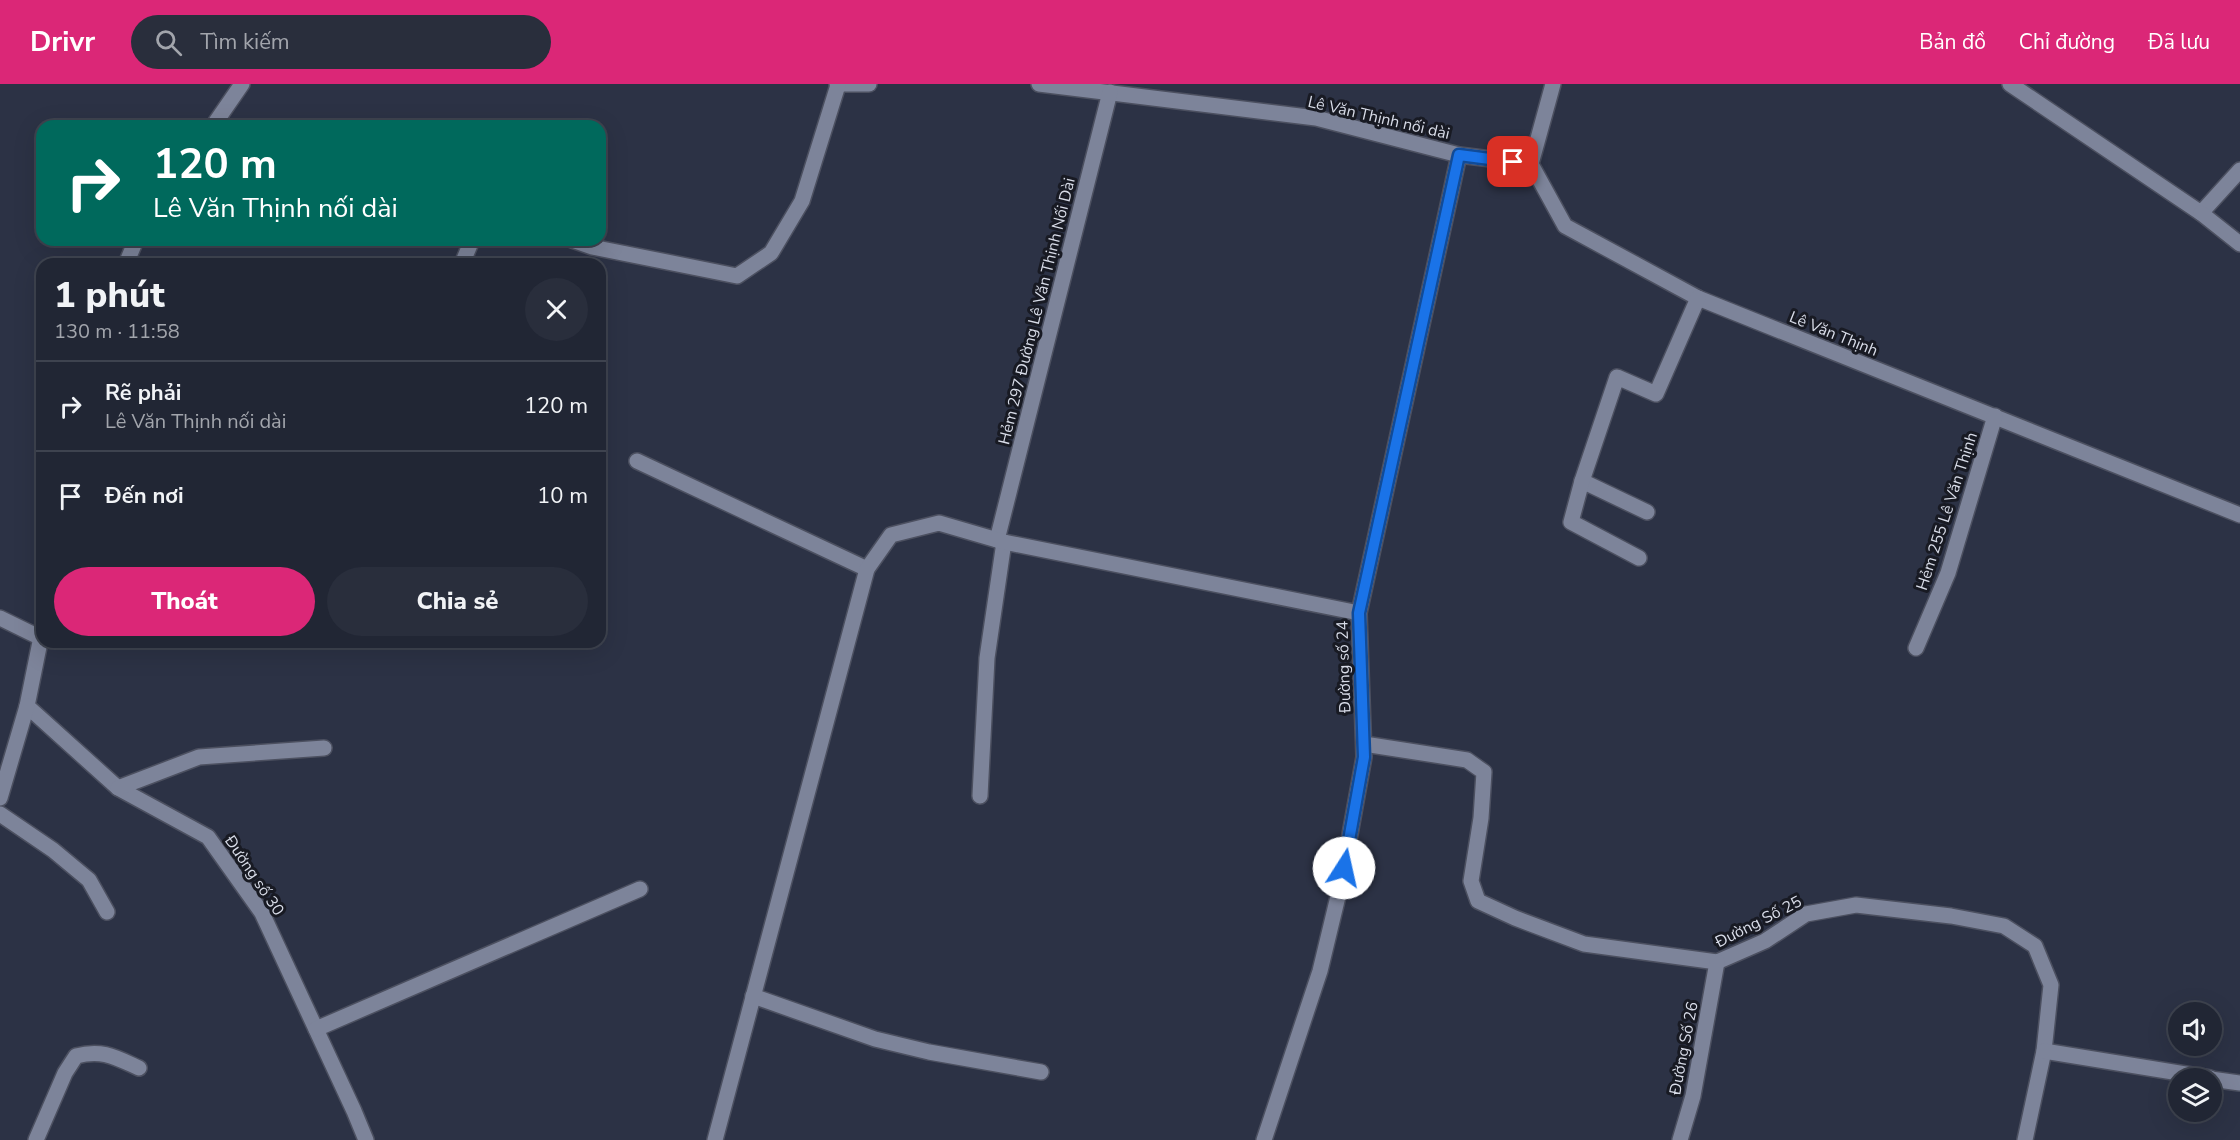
<!DOCTYPE html>
<html lang="vi">
<head>
<meta charset="utf-8">
<style>
  :root { --surface:#212634; --page:#292e3c; --text:#f1f3f6; --muted:#a2a5ac; --line:#3e434f; --accent:#db2777 }
  body { margin:0; font-family:"Nunito Sans",sans-serif; background:var(--page); color:var(--text); height:100vh; display:flex; flex-direction:column; font-size:22px; white-space:nowrap }
  * { box-sizing:border-box; margin:0 }
  p { font-size:20px; color:var(--muted) }
  .icon { flex:none; width:33px; height:33px; fill:none; stroke:currentColor; stroke-width:2; stroke-linecap:round; stroke-linejoin:round }
  .map { position:relative; flex:1; overflow:hidden }
  .details { position:absolute; left:36px; top:174px; width:570px; height:390px; display:flex; flex-direction:column; background:var(--surface); border-radius:18px; box-shadow:0 6px 24px #0002,0 0 0 2px var(--line) }
  .details>* { flex:none }
  .hud { position:absolute; left:36px; top:36px; width:570px; height:126px; border-radius:18px; box-shadow:0 6px 24px #0002,0 0 0 2px var(--line); background:#00695c; color:#fff; overflow:hidden }
  .fabs { position:absolute; left:2168px; top:918px; display:grid; gap:12px }
  .fabs a { display:grid; place-items:center; width:54px; height:54px; border-radius:50%; background:var(--surface); box-shadow:0 6px 24px #0002,0 0 0 2px var(--line); font-size:30px }
  .pin { position:absolute; display:grid; place-items:center; width:51px; height:51px; color:#fff; margin:-26px; border-radius:12px; box-shadow:0 3px 9px #0006 }
  .me { position:absolute; width:66px; margin:-33px; rotate:10deg; stroke-linejoin:round; filter:drop-shadow(0 0 4px #0008) }
  .turn { display:flex; align-items:center; gap:21px; height:126px; padding:0 18px; font-size:27px }
  .turn .icon { width:78px; height:78px; stroke-width:2.5 }
  .turn b { display:block; font-size:42px; line-height:51px }
  .round { display:grid; place-items:center; flex:none; width:63px; height:63px; border-radius:32px; background:var(--page) }
  .overview { display:flex; align-items:center; justify-content:space-between; height:102px; padding:0 18px }
  h1 { font-size:36px; font-weight:800; line-height:45px }
  .primary-button { display:flex; gap:12px; margin-top:auto; padding:12px 18px }
  .primary-button a { flex:1; height:69px; border-radius:36px; background:var(--accent); color:#fff; font-size:24px; font-weight:800; line-height:69px; text-align:center }
  .primary-button a+a { background:var(--page); color:var(--text) }
  ul { padding:0; list-style:none }
  li { display:flex; align-items:center; gap:18px; height:90px; padding:0 18px; border-top:2px solid var(--line) }
  li div { flex:1 }
  li b { display:block; font-size:22px }
  li em { font-style:normal }
  header { display:flex; align-items:center; gap:36px; box-sizing:border-box; height:84px; padding:0 30px; background:var(--accent); color:#fff }
  header strong { font-size:28px }
  nav { display:flex; gap:33px; margin-inline-start:auto; font-size:21px }
  .search { width:420px; height:54px; background:var(--page); display:flex; align-items:center; gap:15px; box-sizing:border-box; padding:0 21px; border-radius:33px; color:var(--muted); font-size:22px }
  .map>svg:first-child { display:block }
  .lines { fill:none; stroke-linecap:round; stroke-linejoin:round }
  .minor-casing { stroke:#4c5060; stroke-width:18 }
  .minor { stroke:#7d849a; stroke-width:15 }
  .route-casing { stroke:#114b97; stroke-width:15 }
  .route { stroke:#1a73e8; stroke-width:10 }
  .labels { text-anchor:middle; stroke-width:6; stroke-linejoin:round; paint-order:stroke }
  .street-label { font-size:16px; fill:#d8dce8; stroke:#181a23 }
</style>
</head>
<body>
<header>
<strong>Drivr</strong>
<div class="search"><svg class="icon" aria-label="search" viewBox="0 0 24 24"><circle cx="10" cy="10" r="6"/><path d="M15 15l6 6"/></svg>Tìm kiếm</div>
<nav><a>Bản đồ</a><a>Chỉ đường</a><a>Đã lưu</a></nav>
</header>
<div class="map">
<svg width="2240" height="1056" viewBox="0 0 2240 1056">
  <rect width="100%" height="100%" fill="#2c3245"/>
  <g class="lines">
    <!-- minor casing -->
    <g class="minor-casing">
      <g id="minor">
        <path d="M837 0H869"/>
        <path d="M1039 0 1316 34 1459 71 1531 80"/>
        <path d="M1553 0 1531 80 1565 142 1698 214 2240 431"/>
        <path d="M2010 0 2201 129 2240 86"/>
        <path d="M213 42 242 0"/>
        <path d="M2201 129 2240 160"/>
        <path d="M572 156 592 163 737 192 771 169 802 117 838 1"/>
        <path d="M126 180 136 156"/>
        <path d="M462 180 472 156"/>
        <path d="M637 377 867 485"/>
        <path d="M1582 397 1647 428"/>
        <path d="M997 456 1110 8"/>
        <path d="M1639 474 1571 438 1582 397 1617 293 1656 310 1698 214"/>
        <path d="M0 534 41 554"/>
        <path d="M42 548 27 622 118 704 208 753 262 829 354 1027 366 1056"/>
        <path d="M1916 564 1948 489 1995 332"/>
        <path d="M1364 660 1467 676 1484 688 1481 734 1471 797 1478 817 1515 834 1584 860 1717 878 1765 857 1806 830 1856 821 1951 832 2004 842 2035 862 2051 901 2044 967 2025 1056"/>
        <path d="M118 704 199 673 324 664"/>
        <path d="M980 712 987 574 1004 458"/>
        <path d="M0 714 27 622"/>
        <path d="M0 730 53 766 89 796 107 828"/>
        <path d="M753 912 875 955 929 968 1041 988"/>
        <path d="M316 945 640 805"/>
        <path d="M2044 967 2210 994"/>
        <path d="M2211 995 2240 999"/>
        <path d="M36 1056 65 989 76 972C102 965 115 973 139 984"/>
        <path d="M715 1056 867 485 891 451 939 439 1004 458 1359 529"/>
        <path d="M1264 1056 1320 887 1341 800 1364 673 1359 529 1459 71"/>
        <path d="M1680 1056 1693 1012 1717 878"/>
      </g>
    </g>
    <!-- minor -->
    <use href="#minor" class="minor"/>
  </g>
  <g class="lines">
    <!-- route casing -->
    <g class="route-casing">
      <path id="route" d="M1344 784 1364 673 1359 529 1459 71 1513 78"/>
    </g>
    <!-- route -->
    <use href="#route" class="route"/>
  </g>
  <g class="labels">
    <!-- street labels -->
    <g class="street-label">
      <text transform="translate(1379 33) rotate(13)" y="6">Lê Văn Thịnh nối dài</text>
      <text transform="translate(1036 227) rotate(-76)" y="6">Hẻm 297 Đường Lê Văn Thịnh Nối Dài</text>
      <text transform="translate(1834 249) rotate(22)" y="6">Lê Văn Thịnh</text>
      <text transform="translate(1946 427) rotate(-72)" y="6">Hẻm 255 Lê Văn Thịnh</text>
      <text transform="translate(1343 583) rotate(-92)" y="6">Đường số 24</text>
      <text transform="translate(255 791) rotate(56)" y="6">Đường số 30</text>
      <text transform="translate(1758 837) rotate(-27)" y="6">Đường Số 25</text>
      <text transform="translate(1683 964) rotate(-79)" y="6">Đường Số 26</text>
    </g>
  </g>
</svg>
<div class="fabs">
<a><svg class="icon" aria-label="sound" viewBox="0 0 24 24"><path d="M4 9h4l5-4v14l-5-4H4zM17 9q2 3 0 6"/></svg></a>
<a><svg class="icon" aria-label="layers" viewBox="0 0 24 24"><path d="M12 4l9 5-9 5-9-5zM3 14l9 5 9-5"/></svg></a>
</div>
<div class="pin" style="left:1513px;top:78px;background:#d93025"><svg class="icon" aria-label="arrive" viewBox="0 0 24 24"><path d="M6 21V4h12l-3 4 3 4H6"/></svg></div>
<svg class="me" style="left:1344px;top:784px" viewBox="-20 -20 40 40"><circle r="19" fill="#fff"/><path d="M0-13L10 11 0 6-10 11z" fill="#1a73e8"/></svg>
<div class="hud">
<div class="turn"><svg class="icon" aria-label="right" viewBox="0 0 24 24"><path d="M7 20v-9h11M14 6l5 5-5 5"/></svg><div><b>120 m</b>Lê Văn Thịnh nối dài</div></div>
</div>
<section class="details">
<div class="overview"><div><h1>1 phút</h1><p>130 m · 11:58</p></div><a class="round"><svg class="icon" aria-label="close" viewBox="0 0 24 24"><path d="M6 6l12 12M18 6L6 18"/></svg></a></div>
<ul>
<li><svg class="icon" aria-label="right" viewBox="0 0 24 24"><path d="M7 20v-9h11M14 6l5 5-5 5"/></svg><div><b>Rẽ phải</b><p>Lê Văn Thịnh nối dài</p></div><em>120 m</em></li>
<li><svg class="icon" aria-label="arrive" viewBox="0 0 24 24"><path d="M6 21V4h12l-3 4 3 4H6"/></svg><div><b>Đến nơi</b></div><em>10 m</em></li>
</ul>
<div class="primary-button"><a>Thoát</a><a>Chia sẻ</a></div>
</section>
</div>
</body>
</html>
